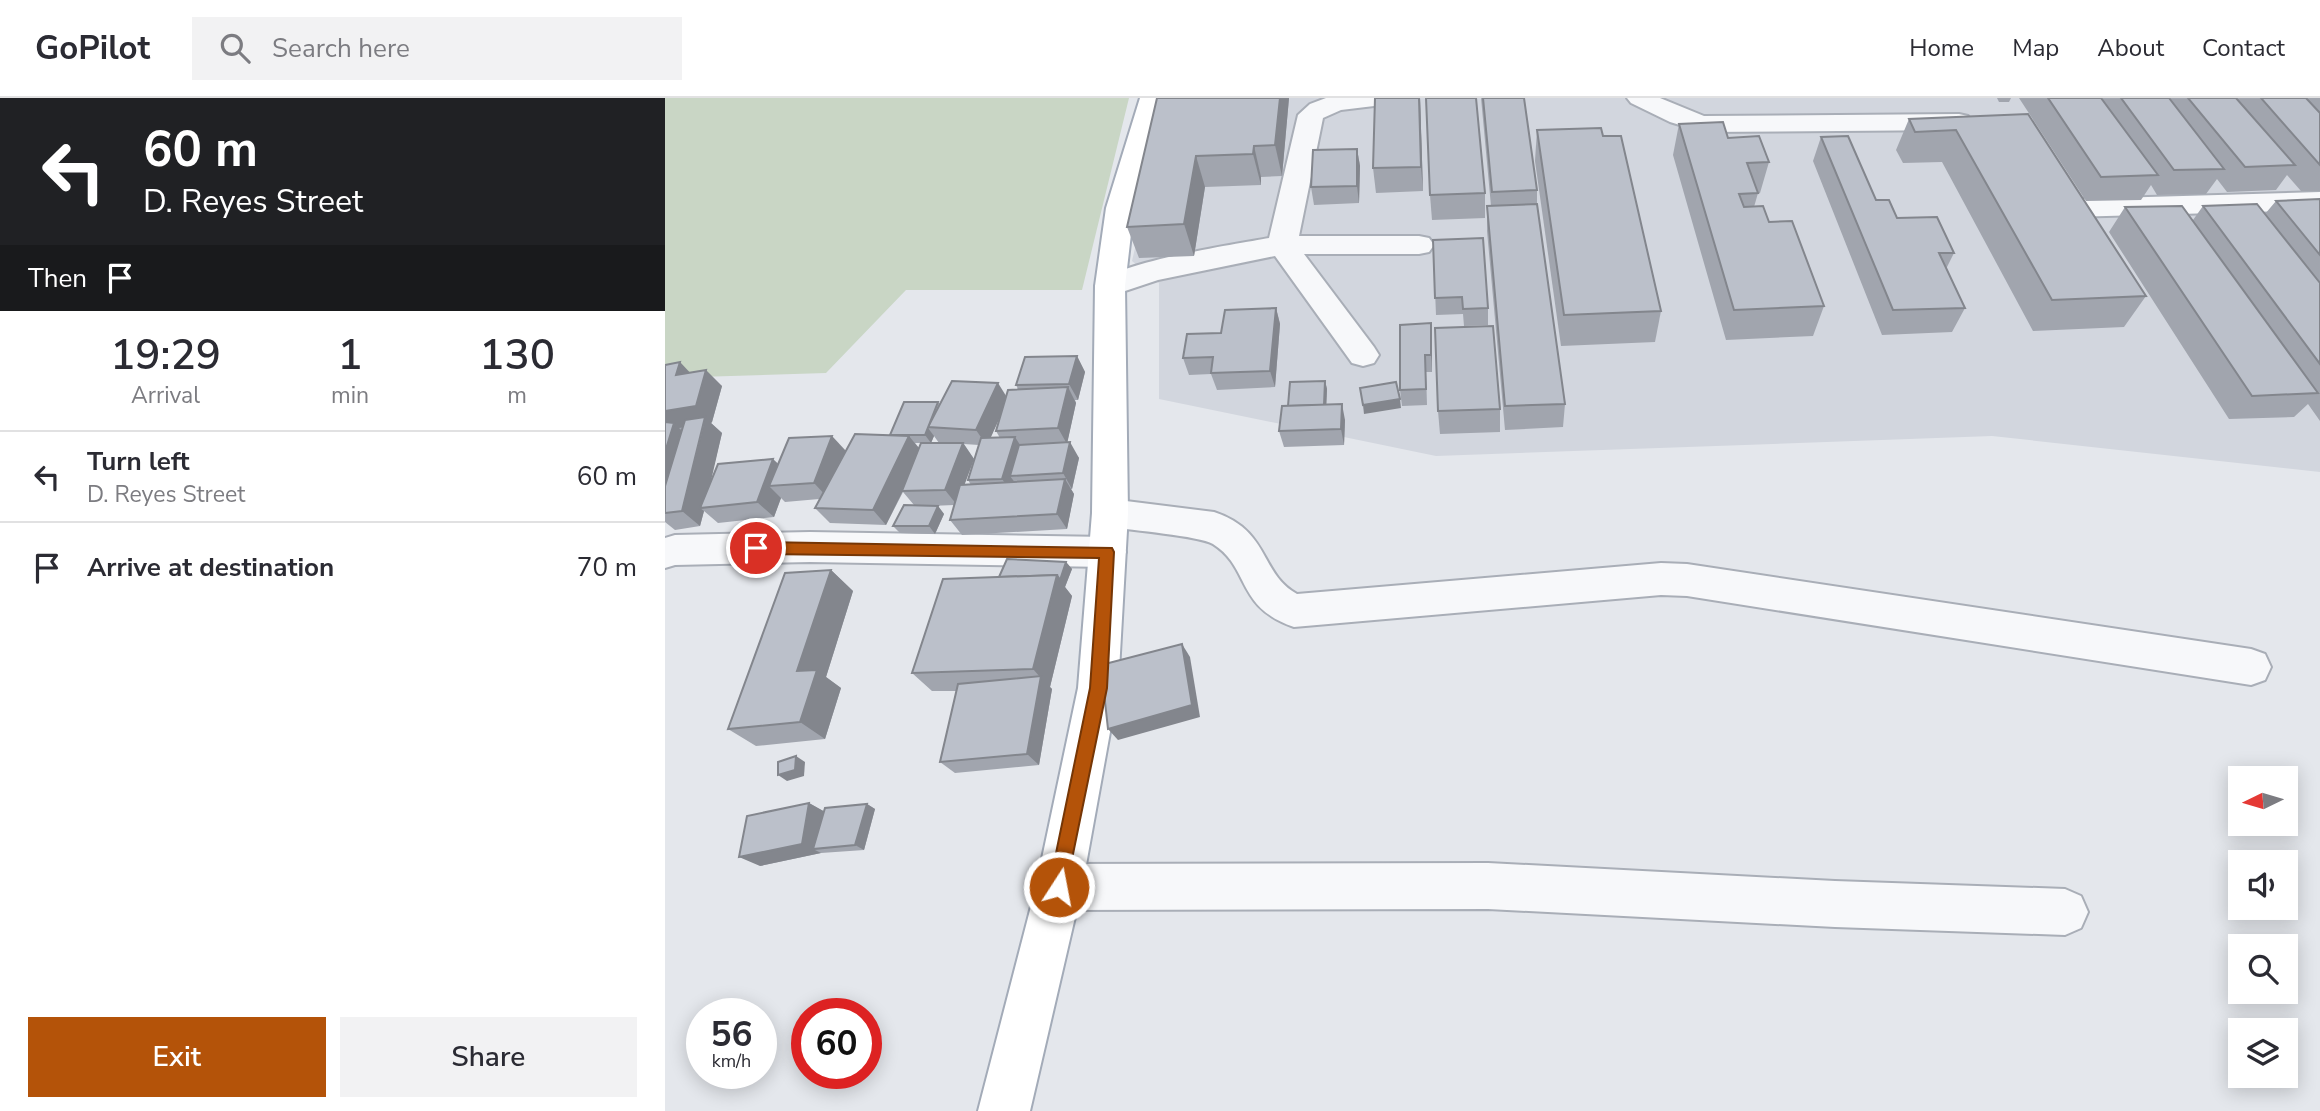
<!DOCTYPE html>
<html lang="en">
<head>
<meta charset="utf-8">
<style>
  :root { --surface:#fff; --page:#f2f2f3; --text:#2b2b33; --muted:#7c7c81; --line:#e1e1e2; --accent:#b45309 }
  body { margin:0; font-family:"Nunito Sans",sans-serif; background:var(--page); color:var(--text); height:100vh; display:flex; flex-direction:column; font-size:26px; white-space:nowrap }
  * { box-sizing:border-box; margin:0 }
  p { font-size:23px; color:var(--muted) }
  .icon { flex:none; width:38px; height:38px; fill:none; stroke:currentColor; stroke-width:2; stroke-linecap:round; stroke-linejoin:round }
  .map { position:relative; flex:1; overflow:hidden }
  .drawer { display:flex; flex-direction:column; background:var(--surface); width:665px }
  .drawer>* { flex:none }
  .guide { background:#202124; color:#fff; overflow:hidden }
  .needle { width:46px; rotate:265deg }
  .tools { position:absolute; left:1563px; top:668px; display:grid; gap:14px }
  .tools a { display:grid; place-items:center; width:70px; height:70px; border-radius:0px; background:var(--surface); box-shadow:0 4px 18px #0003; font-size:35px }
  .speed { position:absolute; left:21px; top:900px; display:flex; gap:14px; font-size:35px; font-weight:700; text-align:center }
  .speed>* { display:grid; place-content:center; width:91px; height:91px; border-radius:50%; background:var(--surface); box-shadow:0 4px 18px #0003; line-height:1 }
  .speed small { font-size:18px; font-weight:400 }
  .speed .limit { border:10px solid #d22; background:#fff; color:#111 }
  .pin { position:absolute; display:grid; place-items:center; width:60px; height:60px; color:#fff; margin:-30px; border:4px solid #fff; border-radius:50%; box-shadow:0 2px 7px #0007 }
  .me { position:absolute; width:77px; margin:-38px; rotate:11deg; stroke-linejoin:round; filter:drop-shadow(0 0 5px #0008) }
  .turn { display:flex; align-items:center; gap:24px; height:147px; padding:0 28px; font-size:32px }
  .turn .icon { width:91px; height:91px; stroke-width:2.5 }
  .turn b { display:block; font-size:49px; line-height:60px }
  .then { display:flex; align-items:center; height:66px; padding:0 28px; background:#0003; gap:14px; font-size:26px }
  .eta { display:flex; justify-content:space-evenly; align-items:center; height:119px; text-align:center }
  .eta b { font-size:42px; font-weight:600; line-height:49px }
  .primary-button { display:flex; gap:14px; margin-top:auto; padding:14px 28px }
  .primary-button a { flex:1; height:80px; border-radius:0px; background:var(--accent); color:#fff; font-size:28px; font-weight:600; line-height:80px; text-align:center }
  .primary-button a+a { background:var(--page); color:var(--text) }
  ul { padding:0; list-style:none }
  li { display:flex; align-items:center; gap:21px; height:91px; padding:0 28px; border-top:2px solid var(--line) }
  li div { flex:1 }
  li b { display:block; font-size:26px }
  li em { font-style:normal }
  header { display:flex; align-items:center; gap:42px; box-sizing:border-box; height:98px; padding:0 35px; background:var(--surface); border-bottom:2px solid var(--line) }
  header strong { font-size:33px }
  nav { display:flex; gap:38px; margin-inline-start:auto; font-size:24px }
  .search { width:490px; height:63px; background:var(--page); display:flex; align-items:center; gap:18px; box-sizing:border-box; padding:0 24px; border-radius:0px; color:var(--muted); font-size:26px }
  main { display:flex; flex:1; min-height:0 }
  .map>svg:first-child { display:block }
  .built { fill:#d2d6de }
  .green { fill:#c9d6c5 }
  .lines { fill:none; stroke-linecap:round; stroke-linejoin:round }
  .minor-casing { stroke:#a9aeb7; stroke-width:4 }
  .major-casing { stroke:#a3abb8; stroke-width:4 }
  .minor { fill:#f7f8fa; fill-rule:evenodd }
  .major { fill:#fff; fill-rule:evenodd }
  .wall { fill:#a1a5ae; fill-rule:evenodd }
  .shaded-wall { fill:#83868d }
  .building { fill:#bbc0ca; stroke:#83868d; stroke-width:2 }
  .route { fill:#b45309; stroke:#753606; stroke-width:2 }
</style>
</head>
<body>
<header>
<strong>GoPilot</strong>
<div class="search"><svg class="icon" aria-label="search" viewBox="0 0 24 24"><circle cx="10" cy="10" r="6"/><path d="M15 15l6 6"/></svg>Search here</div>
<nav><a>Home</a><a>Map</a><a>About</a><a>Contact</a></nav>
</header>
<main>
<section class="drawer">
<div class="guide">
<div class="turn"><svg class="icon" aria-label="left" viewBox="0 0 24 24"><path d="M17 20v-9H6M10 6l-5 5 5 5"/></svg><div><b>60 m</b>D. Reyes Street</div></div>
<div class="then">Then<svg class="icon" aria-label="arrive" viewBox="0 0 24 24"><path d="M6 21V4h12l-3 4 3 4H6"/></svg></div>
</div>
<div class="eta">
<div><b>19:29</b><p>Arrival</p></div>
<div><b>1</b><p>min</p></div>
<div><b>130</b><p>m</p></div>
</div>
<ul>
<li><svg class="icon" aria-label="left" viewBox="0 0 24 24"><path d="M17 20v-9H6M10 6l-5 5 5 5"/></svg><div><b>Turn left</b><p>D. Reyes Street</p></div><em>60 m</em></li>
<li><svg class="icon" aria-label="arrive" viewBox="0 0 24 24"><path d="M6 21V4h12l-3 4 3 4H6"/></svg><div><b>Arrive at destination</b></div><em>70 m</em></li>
</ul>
<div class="primary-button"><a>Exit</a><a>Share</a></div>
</section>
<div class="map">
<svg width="1655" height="1013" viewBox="0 0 1655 1013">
  <rect width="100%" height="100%" fill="#e4e7ec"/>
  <!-- built -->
  <path class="built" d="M505 0H1655V374L1327 338 771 358 494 301V185L467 163Z"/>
  <!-- green -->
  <path class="green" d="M0 0H464L417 192H241L161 275 0 280Z"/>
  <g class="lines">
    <!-- minor casing -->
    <g class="minor-casing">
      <g id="minor">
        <path d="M661 0H738L734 5 676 12 658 20 634 138H754L764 140 769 147 764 154 754 156H639L709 249 714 257 709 265 698 268 687 265 610 158 493 182 445 198 434 195 430 188C444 165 572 146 604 140L633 17 645 6Z"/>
        <path d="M962 0H995L1039 18 1294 16 1303 18 1307 24 1303 30 1294 32 1038 34 1005 24 966 5Z"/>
        <path d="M1386 72 1396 74 1413 101 1655 94V112L1405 119 1395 116 1372 80 1376 74Z"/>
        <path d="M445 401 549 414C606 433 594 475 632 496L996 465 1022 466 1586 551 1600 556 1606 569 1600 582 1586 587 1022 498 996 497 629 529C570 509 586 470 548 446 535 438 465 432 445 429L432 425 427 415 432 405Z"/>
        <path d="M145 434 442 439 455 443 461 454 455 465 442 469 145 464 10 467 0 470V440L10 437Z"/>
        <path d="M823 765 1170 783 1400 791 1416 798 1423 814 1416 830 1400 837 1170 829 823 811 394 812 378 805 371 789 378 773 394 766Z"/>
      </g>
    </g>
    <!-- major casing -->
    <g class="major-casing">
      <path id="major" d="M475 0H501L469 110 460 188 463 415 453 590 417 789 365 1013H313L371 789 413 590 427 415 430 188 441 110Z"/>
    </g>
    <!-- minor -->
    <use href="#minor" class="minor"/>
    <!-- major -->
    <use href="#major" class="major"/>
  </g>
  <!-- wall -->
  <g class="wall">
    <path d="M492 0H624L617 78 596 79V87L540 89 529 158 474 160 462 129Z"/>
    <path d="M755 0 758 93 711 95 708 70Z"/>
    <path d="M816 0H859L872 92V106L900 306 898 329 840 332 822 133V108H826Z"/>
    <path d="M1332 0H1346L1344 4H1334Z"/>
    <path d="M1354 0H1655V93H1636L1622 77 1611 92 1562 94 1552 81 1541 96 1492 97 1486 87 1476 102 1421 103Z"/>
    <path d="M1363 16 1481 198 1459 229 1368 233 1277 64 1238 65 1231 52 1244 21Z"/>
    <path d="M1014 26 1063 40 1104 64 1095 95H1093L1089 109 1104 124 1159 208 1148 238 1061 242 1008 57Z"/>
    <path d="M872 32 938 38 996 213 990 244 896 248 870 63Z"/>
    <path d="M1156 39 1211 102 1232 120 1289 155 1281 171 1300 210 1287 234 1217 237 1148 63Z"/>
    <path d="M692 51 695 68 694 105 649 107 646 89Z"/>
    <path d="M820 95V120L767 122 765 97Z"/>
    <path d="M1655 101V323L1643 306 1629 319 1564 321 1444 134 1460 109 1528 122 1538 108 1600 116 1611 103Z"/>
    <path d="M768 142 823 210V227L799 228 798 216 771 217Z"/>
    <path d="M611 210 615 226 610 289 552 292 546 276 524 277 518 260 556 235Z"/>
    <path d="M766 225 767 274H761L762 307 737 308 735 292Z"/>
    <path d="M412 258 420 274 413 302H410L411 305 402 345 414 360 407 391H406L409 396 402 431 297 437 285 422 289 407 265 408H273L279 416 270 436 235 435 228 428 249 407 238 394 221 427 165 425 150 410 154 401 120 404 116 400 109 419 53 425 39 413 35 428 10 432 0 424V267L25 275 57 288 47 324 46 325 57 335 45 384 113 366 181 353 225 337 273 304 275 306 341 298 353 291 351 287ZM335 319 331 333 335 340H325ZM269 338 274 345 254 350 250 345H266ZM299 346 314 347 303 382 306 387H299L309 361Z"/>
    <path d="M660 283 662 291 661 307 680 322 679 347 619 349 614 333 623 308Z"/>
    <path d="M835 311V334L775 336 773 313Z"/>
    <path d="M401 464 407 471 400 489 407 498 385 589 387 591 374 667 290 675 275 664 292 593H267L247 575 334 479Z"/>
    <path d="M166 472 188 493 161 579 176 590 160 641 91 648 63 631Z"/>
    <path d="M144 705 158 713 202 706 210 711 199 752 156 755 95 768Z"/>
  </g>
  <!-- shaded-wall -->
  <g class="shaded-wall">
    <path d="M615 0H624L617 78 610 47Z"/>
    <path d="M754 0H755L758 93 756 69Z"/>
    <path d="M589 48 596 79V87L588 56Z"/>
    <path d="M692 51 695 68 694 105 692 88Z"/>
    <path d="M531 58 540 89 529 158 519 126Z"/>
    <path d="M611 210 615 226 610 289 605 273Z"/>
    <path d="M766 225 767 242V274L766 257Z"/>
    <path d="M412 258 420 274 413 302 404 286Z"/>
    <path d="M15 264 31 281 11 277Z"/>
    <path d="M41 272 57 288 47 324 46 325 57 335 40 409 35 410 39 413 35 428 17 413 39 326 14 330 26 341 0 415V313Z"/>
    <path d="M660 283 662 291 661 316 659 308Z"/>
    <path d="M333 285 343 301 322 348 311 332Z"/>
    <path d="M403 289 411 305 402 346 393 330Z"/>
    <path d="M735 301 736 310 699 316 698 307Z"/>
    <path d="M677 306 680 322 679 347 676 331Z"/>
    <path d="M263 330 269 338 266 345 260 337Z"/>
    <path d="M167 338 181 353 164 401 149 385Z"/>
    <path d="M244 338 257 354 221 427 208 412Z"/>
    <path d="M350 339 360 355 345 378 351 386 348 396 337 381Z"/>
    <path d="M405 344 414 360 407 391 398 375Z"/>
    <path d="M298 345 309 361 292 407 280 392Z"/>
    <path d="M108 361 124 376 104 388 116 400 109 419 92 404Z"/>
    <path d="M400 381 409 396 402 431 392 416Z"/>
    <path d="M273 408 279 416 270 436 264 428Z"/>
    <path d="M401 464 407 471 400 489 407 498 385 589 387 591 374 667 362 656 375 579 368 571 392 477Z"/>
    <path d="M166 472 188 493 161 579 176 590 160 641 135 624 132 573Z"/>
    <path d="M517 546 525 559 535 619 453 642 443 631Z"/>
    <path d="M131 658 140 664 139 678 122 683 113 677Z"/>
    <path d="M144 705 162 715 148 751 156 755 95 768 74 759Z"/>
    <path d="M202 706 210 711 199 752 190 747Z"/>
  </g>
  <!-- building -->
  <g class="building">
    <path d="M492 0H615L610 47 589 48 588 56 531 58 519 126 462 129Z"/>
    <path d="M710 0H754L756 69 708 70Z"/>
    <path d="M761 0H811L820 95 765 97Z"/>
    <path d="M818 0H859L872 92 827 94Z"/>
    <path d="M1383 0H1436L1493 77 1436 79Z"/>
    <path d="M1456 0H1504L1559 71 1509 72Z"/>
    <path d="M1523 0H1571L1630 67 1580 69Z"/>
    <path d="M1596 0H1641L1655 15V67Z"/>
    <path d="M1363 16 1481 198 1387 202 1291 32 1250 34 1244 21Z"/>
    <path d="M1058 24 1063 40 1094 38 1104 64 1082 65 1093 95 1074 96 1079 109 1098 108 1104 124 1127 123 1159 208 1069 212 1014 26Z"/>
    <path d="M936 30 938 38H956L996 213 899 217 872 32Z"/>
    <path d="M1183 38 1211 102H1224L1232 120 1272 119 1289 155H1274L1300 210 1228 212 1156 39Z"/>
    <path d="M692 51V88L646 89 648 52Z"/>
    <path d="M1655 101V157L1611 103Z"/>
    <path d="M872 106 900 306 840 308 822 108Z"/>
    <path d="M1592 106 1655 185V266L1538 108Z"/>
    <path d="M1517 108 1653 295 1587 298 1460 109Z"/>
    <path d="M818 140 823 210 798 211 797 199 770 200 768 142Z"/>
    <path d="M611 210 605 273 546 275 548 259 518 260 522 236 556 235 560 212Z"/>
    <path d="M766 225V257H760L761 291 735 292V227Z"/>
    <path d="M828 228 835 311 773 313 770 230Z"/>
    <path d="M412 258 404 286 351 287 360 259Z"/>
    <path d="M15 264 11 277 41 272 31 308 0 313V267Z"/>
    <path d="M287 283 333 285 311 332 263 329Z"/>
    <path d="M660 283 659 307 623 308 625 284Z"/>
    <path d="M731 284 735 301 698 307 695 290Z"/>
    <path d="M403 289 393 330 331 333 343 292Z"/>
    <path d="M239 304H273L260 337H225Z"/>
    <path d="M677 306 676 331 614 333 617 308Z"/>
    <path d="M40 319 17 413 0 415V388L20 322Z"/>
    <path d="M0 324 9 325 0 354Z"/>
    <path d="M190 336 244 338 208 412 150 410Z"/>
    <path d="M167 338 149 385 104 388 124 340Z"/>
    <path d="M350 339 337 381 303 382 316 340Z"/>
    <path d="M405 344 398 375 345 378 354 347Z"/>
    <path d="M256 345H298L280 392 237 393Z"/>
    <path d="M108 361 92 404 35 410 53 366Z"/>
    <path d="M400 381 392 416 285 422 295 387Z"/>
    <path d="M239 407 273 408 264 428H228Z"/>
    <path d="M342 461 401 464 395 482 392 477 334 479Z"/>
    <path d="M166 472 132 573 152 572 135 624 63 631 120 475Z"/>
    <path d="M392 477 368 571 247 575 278 481Z"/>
    <path d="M517 546 527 607 443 631 436 567Z"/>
    <path d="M376 578 362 656 275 664 293 586Z"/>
    <path d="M131 658 130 672 113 677V664Z"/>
    <path d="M144 705 137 746 74 759 82 718Z"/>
    <path d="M202 706 190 747 148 751 160 710Z"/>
  </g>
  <!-- route -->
  <path class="route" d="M91 444 447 450 449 454 442 590 400 795 394 798 387 795 384 789 425 590 434 460 91 456 83 450Z"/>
</svg>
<div class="tools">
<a><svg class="needle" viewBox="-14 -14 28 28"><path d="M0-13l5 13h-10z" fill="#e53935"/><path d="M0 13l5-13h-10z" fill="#7c7c81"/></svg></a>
<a><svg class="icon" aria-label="sound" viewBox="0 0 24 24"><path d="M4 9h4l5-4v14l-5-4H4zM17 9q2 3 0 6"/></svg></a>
<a><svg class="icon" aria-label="search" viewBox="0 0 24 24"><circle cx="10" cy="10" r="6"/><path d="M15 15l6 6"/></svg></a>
<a><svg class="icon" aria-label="layers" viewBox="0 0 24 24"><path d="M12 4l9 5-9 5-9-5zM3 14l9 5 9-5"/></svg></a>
</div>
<div class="speed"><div>56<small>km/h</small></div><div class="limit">60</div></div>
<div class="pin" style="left:91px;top:450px;background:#d93025"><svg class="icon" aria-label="arrive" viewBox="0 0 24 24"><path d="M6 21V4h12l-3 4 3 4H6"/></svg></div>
<svg class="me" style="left:394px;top:789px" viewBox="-20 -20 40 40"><circle r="17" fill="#b45309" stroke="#fff" stroke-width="3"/><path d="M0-11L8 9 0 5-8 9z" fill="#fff"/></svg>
</div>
</main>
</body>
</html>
